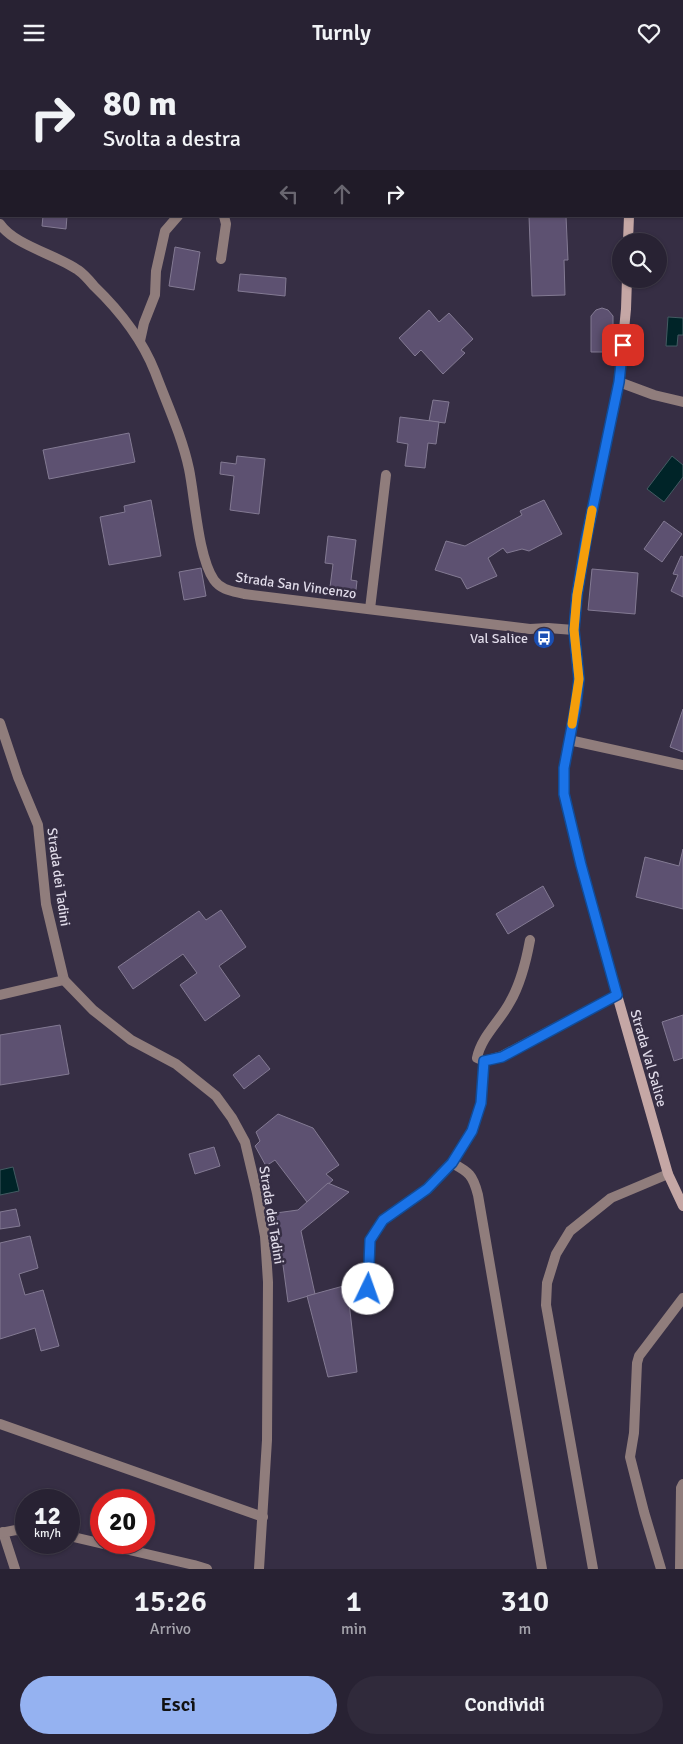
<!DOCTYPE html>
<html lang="it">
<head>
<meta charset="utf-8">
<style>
  :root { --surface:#282233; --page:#302a3b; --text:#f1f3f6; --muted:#a5a4ac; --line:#443f4e; --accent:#95b2f1 }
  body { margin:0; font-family:Signika,sans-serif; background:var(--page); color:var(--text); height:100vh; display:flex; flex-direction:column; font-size:19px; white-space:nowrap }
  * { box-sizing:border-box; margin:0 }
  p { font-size:16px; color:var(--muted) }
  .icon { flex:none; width:28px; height:28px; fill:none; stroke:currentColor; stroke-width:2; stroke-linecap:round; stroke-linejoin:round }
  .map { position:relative; height:1504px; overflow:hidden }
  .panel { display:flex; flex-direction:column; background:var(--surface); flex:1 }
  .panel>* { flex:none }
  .top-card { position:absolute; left:0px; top:0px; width:684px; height:152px; box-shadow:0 1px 4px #0004,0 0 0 1px var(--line); background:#282233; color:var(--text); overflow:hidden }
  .tools { position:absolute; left:612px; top:168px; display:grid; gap:10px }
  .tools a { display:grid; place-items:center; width:55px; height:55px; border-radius:50%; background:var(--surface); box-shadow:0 1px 4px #0004,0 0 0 1px var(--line); font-size:25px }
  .speed { position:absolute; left:15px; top:1424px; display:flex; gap:10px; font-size:25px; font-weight:700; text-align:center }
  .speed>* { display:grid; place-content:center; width:65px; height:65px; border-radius:50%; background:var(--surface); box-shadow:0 1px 4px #0004,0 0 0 1px var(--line); line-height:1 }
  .speed small { font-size:12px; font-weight:400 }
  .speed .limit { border:8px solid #d22; background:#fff; color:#111 }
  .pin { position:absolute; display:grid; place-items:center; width:42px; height:42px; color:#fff; margin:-21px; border-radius:10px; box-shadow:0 2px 8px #0006 }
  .me { position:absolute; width:55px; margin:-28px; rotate:3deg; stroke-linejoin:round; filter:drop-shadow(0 0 4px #0008) }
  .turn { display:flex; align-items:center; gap:18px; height:105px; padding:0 20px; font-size:22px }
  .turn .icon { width:65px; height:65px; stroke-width:2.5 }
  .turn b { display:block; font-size:35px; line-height:42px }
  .lanes { display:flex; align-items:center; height:48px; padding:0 20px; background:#0003; justify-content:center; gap:25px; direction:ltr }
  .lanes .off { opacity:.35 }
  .eta { display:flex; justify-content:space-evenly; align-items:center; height:85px; text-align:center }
  .eta b { font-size:30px; font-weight:600; line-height:35px }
  .action { display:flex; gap:10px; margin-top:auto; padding:10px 20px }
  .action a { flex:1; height:58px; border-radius:30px; background:var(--accent); color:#111; font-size:20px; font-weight:600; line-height:58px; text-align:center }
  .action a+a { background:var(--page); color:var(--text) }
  header { display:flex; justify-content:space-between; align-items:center; height:65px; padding:0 20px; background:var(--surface); font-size:22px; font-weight:600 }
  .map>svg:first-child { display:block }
  .water { fill:#002428; stroke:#435b62 }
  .building { fill:#5d5171; stroke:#837a93 }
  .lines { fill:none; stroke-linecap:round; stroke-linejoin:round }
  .lane { stroke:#907d7c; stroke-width:10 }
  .street { stroke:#907d7c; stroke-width:10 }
  .secondary { stroke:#c5a7a5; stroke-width:10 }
  .route-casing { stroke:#114b97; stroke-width:12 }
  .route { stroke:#1a73e8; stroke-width:9 }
  .slow { stroke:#f59e0b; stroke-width:9 }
  .labels { text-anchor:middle; stroke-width:5; stroke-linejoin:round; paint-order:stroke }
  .street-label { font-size:14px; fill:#dfdae8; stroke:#362e44 }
  .poi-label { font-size:14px; fill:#dfdae8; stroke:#362e44; text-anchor:end }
</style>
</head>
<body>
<header><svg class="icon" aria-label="menu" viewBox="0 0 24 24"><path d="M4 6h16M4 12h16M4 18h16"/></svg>Turnly<svg class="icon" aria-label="heart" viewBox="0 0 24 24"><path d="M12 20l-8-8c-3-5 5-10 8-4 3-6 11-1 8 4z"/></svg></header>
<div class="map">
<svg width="683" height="1504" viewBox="0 0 683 1504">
  <rect width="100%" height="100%" fill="#362e44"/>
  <!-- water -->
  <g class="water">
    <path d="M668 252 683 253V270H678L677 281H666Z"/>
    <path d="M672 391 683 400V412L664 437 647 424Z"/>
    <path d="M13 1102 19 1126 0 1130V1105Z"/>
  </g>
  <!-- building -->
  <g class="building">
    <path d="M191 0H220L226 1H191Z"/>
    <rect x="0" y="12" width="1" height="53"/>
    <path d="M43 151H67L66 164 42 161Z"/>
    <path d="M529 151H566L568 195H564L565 230 532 231Z"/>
    <path d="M175 182 200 187 194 225 169 221Z"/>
    <path d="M240 209 286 213 285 231 238 226Z"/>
    <path d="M602 243 608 245 613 251V287H591V251L596 245Z"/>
    <path d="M429 245 439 257 449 248 473 274 461 285 465 288 443 309 421 285 415 291 399 273Z"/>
    <path d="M433 335 449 337 445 358 429 356Z"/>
    <path d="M400 352 439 357 436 379 428 378 425 403 405 401 408 379 397 377Z"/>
    <path d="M129 368 135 397 49 414 43 385Z"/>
    <path d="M237 391 265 394 259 449 230 445 234 411 220 409 221 397 236 399Z"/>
    <path d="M151 435 161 491 109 500 100 452 125 447 124 441Z"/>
    <path d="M544 435 562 469 529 486 522 484 507 488 503 483 488 493 497 511 467 524 461 513 435 505 446 476 465 481 522 450 520 446Z"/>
    <path d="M664 456 682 469 662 497 644 484Z"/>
    <path d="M328 471 356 475 351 515 357 516 355 533 329 530 333 499 325 498Z"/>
    <path d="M681 491 683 492V532L671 526 678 510 673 509Z"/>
    <path d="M201 503 206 531 184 535 179 507Z"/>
    <path d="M592 504 638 508 635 549 588 545Z"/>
    <path d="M683 644V687L670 682Z"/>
    <path d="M683 784V844L636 832 645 792 679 801Z"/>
    <path d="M543 821 554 841 508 869 496 849Z"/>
    <path d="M221 845 246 882 219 901 240 931 205 956 180 920 197 908 183 889 133 924 118 902 199 846 206 855Z"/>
    <path d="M683 950V993L674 996 662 957Z"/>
    <path d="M60 960 69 1009 0 1020V970Z"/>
    <path d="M259 990 270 1004 244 1024 233 1010Z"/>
    <path d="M278 1049 313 1063 339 1100 326 1109 333 1115 307 1137 275 1095 266 1101 255 1081 260 1076 256 1067Z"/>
    <path d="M214 1082 220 1101 195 1109 189 1089Z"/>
    <path d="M328 1118 349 1127 301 1166 315 1229 288 1237 276 1148 298 1145Z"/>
    <path d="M16 1144 20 1161 0 1164V1147Z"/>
    <path d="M30 1171 38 1203 19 1209 25 1230 43 1225 59 1281 41 1286 35 1263 0 1274V1178Z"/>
    <path d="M347 1220 357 1307 328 1312 307 1231Z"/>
  </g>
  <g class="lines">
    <!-- lane -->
    <g class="lane">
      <path d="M221 194 226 159 224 151"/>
      <path d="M140 276 144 258 155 230 156 206 165 166 178 151"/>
      <path d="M370 544 386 410"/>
      <path d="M484 996 477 993C481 972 500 956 510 937 521 918 526 897 530 875"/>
      <path d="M452 1098C469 1107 473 1110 478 1130L542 1504"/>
      <path d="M368 1224 370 1175 383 1155 427 1124 452 1098 472 1065 481 1038 484 996 502 991 617 930"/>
      <path d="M0 1359 263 1452"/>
      <path d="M3 1467 15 1504"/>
      <path d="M593 1504 546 1240 547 1218 556 1189 570 1166 611 1133 668 1109"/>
      <path d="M661 1504 644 1447 630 1392 634 1368 637 1298 639 1291 683 1233"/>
      <path d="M680 1504 681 1423 683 1419"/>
    </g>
    <!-- street -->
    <g class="street">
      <path d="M0 159C14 180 57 190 78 205 84 209 89 215 94 221 120 246 142 274 155 307 167 339 182 371 189 404 195 433 198 492 214 515 221 525 232 526 244 529L530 564 548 563 574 565"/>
      <path d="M619 317 654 330 683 337"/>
      <path d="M0 658 18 712 38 760 46 839 64 915 0 930"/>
      <path d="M569 675 683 700"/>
      <path d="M64 915 93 945 131 975 176 999 216 1031 232 1053 245 1077 257 1128 265 1171 268 1217 267 1375 259 1504"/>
      <path d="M0 1468 16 1465 26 1466"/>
      <path d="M69 1471 194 1500 207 1504"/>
    </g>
    <!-- secondary -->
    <g class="secondary">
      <path d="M633 1V0"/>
      <path d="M628 176 629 151"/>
      <path d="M627 214 626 244 619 317 586 475 577 530 574 565 579 614 576 640 564 703V729L581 800 617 930 668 1109 683 1141"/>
    </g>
  </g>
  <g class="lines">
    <!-- route casing -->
    <g class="route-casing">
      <path id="route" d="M368 1224 370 1175 383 1155 427 1124 452 1098 472 1066 481 1038 484 996 502 992 617 930 581 800 564 729V703L576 640 579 614 574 565 577 530 586 475 619 317 623 280"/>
    </g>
    <!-- route -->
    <use href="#route" class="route"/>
    <!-- slow -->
    <path class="slow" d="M572 659 579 614 574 565 577 530 592 445"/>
  </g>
  <!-- icons -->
  <defs>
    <g id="bus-disc" transform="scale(1.125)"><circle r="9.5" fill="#1a4fb4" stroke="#362e44"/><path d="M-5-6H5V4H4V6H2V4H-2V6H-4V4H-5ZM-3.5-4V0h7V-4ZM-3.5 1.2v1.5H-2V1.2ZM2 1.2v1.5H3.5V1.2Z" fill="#fff"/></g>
  </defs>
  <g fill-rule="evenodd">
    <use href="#bus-disc" x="544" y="573"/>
  </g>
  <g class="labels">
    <!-- street labels -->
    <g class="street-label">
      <text transform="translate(296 520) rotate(8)" y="5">Strada San Vincenzo</text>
      <text transform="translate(59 812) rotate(82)" y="5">Strada dei Tadini</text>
      <text transform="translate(649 993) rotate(74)" y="5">Strada Val Salice</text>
      <text transform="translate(272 1150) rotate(81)" y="5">Strada dei Tadini</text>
    </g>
    <!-- poi labels -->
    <g class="poi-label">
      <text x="528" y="578">Val Salice</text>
    </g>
  </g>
</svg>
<div class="tools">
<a><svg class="icon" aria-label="search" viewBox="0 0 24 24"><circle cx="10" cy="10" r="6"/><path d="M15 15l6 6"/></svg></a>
</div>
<div class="speed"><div>12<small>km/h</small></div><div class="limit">20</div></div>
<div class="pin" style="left:623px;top:280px;background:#d93025"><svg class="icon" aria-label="arrive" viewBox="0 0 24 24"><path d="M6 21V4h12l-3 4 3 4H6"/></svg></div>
<svg class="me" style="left:368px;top:1224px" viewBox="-20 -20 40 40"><circle r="19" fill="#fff"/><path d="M0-13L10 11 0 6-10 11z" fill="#1a73e8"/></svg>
<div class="top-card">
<div class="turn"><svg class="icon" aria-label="right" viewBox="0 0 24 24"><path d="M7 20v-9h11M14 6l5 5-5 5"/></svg><div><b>80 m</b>Svolta a destra</div></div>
<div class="lanes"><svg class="icon off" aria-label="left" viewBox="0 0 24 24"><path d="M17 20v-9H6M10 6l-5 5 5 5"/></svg><svg class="icon off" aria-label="ahead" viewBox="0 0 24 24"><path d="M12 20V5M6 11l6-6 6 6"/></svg><svg class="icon" aria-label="right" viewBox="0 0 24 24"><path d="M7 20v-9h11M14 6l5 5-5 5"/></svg></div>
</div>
</div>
<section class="panel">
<div class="eta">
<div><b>15:26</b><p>Arrivo</p></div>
<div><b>1</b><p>min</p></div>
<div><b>310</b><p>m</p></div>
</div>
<div class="action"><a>Esci</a><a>Condividi</a></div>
</section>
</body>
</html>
